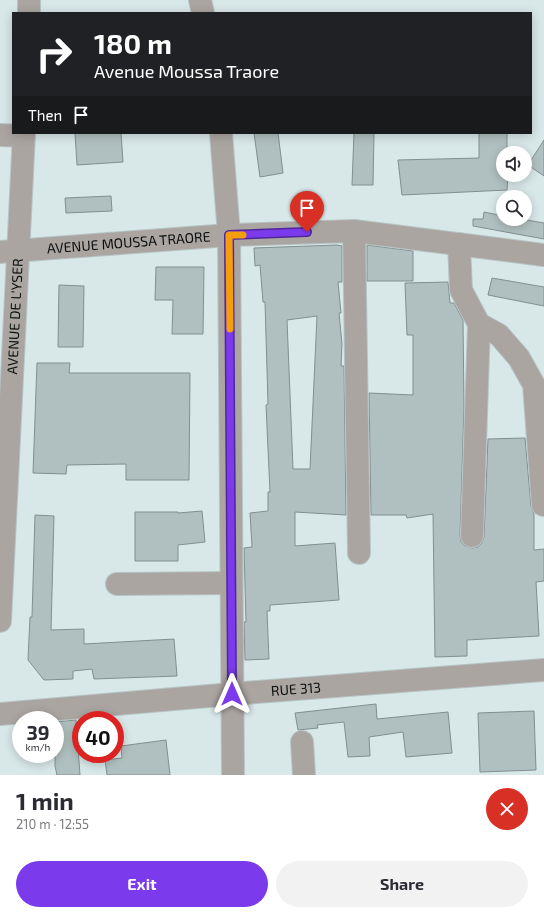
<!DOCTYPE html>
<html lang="en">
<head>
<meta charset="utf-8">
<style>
  :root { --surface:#fff; --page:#f2f2f3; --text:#2b2b33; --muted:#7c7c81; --accent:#7c3aed }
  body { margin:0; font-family:"Exo 2",sans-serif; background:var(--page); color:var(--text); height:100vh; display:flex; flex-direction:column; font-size:15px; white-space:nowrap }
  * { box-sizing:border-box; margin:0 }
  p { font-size:13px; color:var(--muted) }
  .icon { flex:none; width:22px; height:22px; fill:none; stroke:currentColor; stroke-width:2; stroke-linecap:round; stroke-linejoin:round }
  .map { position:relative; height:775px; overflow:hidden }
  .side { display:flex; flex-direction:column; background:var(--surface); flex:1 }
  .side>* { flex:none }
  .top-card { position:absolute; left:12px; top:12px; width:520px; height:122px; border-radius:0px; box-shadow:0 2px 10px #0003; background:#202124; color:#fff; overflow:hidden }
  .buttons { position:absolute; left:496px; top:146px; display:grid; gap:8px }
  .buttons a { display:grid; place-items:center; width:36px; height:36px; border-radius:50%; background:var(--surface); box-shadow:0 2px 10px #0003; font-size:20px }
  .speed { position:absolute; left:12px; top:711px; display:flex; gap:8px; font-size:20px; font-weight:700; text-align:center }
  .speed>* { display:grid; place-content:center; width:52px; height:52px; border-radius:50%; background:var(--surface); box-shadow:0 2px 10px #0003; line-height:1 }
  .speed small { font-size:10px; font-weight:400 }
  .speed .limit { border:6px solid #d22; background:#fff; color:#111 }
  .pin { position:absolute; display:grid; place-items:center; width:34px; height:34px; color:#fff; margin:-41px -17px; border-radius:50% 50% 50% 0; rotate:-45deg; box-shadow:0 0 4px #0007 }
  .pin .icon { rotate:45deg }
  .me { position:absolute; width:44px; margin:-22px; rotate:0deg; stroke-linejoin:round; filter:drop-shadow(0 0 3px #0008) }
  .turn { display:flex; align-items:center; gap:14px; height:84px; padding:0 16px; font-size:18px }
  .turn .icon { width:52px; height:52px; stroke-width:2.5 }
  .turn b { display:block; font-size:28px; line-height:34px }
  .then { display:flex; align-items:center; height:38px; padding:0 16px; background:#0003; gap:8px; font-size:15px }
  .round { display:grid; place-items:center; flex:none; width:42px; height:42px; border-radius:21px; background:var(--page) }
  .summary { display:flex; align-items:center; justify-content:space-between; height:68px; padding:0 16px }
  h1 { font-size:24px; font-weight:700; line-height:30px }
  .button { display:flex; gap:8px; margin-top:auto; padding:8px 16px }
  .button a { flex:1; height:46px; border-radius:24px; background:var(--accent); color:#fff; font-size:16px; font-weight:700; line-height:46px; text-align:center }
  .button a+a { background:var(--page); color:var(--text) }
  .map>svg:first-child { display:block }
  .building { fill:#b0bfbf; stroke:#818f90; fill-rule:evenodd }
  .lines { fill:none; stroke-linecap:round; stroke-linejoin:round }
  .minor-casing { stroke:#b7c4c5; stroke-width:24 }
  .minor { stroke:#aba5a2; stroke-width:22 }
  .route-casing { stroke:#51269a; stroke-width:10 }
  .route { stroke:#7c3aed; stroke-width:7 }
  .slow { stroke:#f59e0b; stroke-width:7 }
  .labels { text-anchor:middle; stroke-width:3.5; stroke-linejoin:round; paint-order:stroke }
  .street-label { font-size:14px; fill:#0a0f0f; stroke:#d8e7e8 }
</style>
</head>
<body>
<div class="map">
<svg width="544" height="775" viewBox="0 0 544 775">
  <rect width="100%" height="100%" fill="#d8e7e8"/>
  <!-- building -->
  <g class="building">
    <path d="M75 133H121L123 162 77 165Z"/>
    <path d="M254 133H278L283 173 260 177Z"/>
    <path d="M354 133H374L373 185H352Z"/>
    <path d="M479 133H507V153H503V175H508L507 190 402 195 398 160 479 158Z"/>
    <path d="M544 140V176L528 165Z"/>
    <path d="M111 196 112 211 66 213 65 198Z"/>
    <path d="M484 212 503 216V219H521L544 223V239L473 226V219H483Z"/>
    <path d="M337 245 342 246V282H338L341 313H339L342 344 341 366H344L346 515 295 512V546L335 543 339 600 270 605V611H267L269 659 245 660 244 622H246L244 548 252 547 250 513 268 511V492H270L266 405 268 404 265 302H263L260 265 255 266 254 248ZM317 316 310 469H293L287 320Z"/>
    <path d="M367 245 413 251V281H367Z"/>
    <path d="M156 267H204L203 334H172L173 300H155Z"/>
    <path d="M492 278 544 287V306L488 295Z"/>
    <path d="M448 282 450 303H454L463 320 464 408 460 536 461 542 465 546 472 548 478 547 482 543 484 537 488 439 525 438 531 506 534 514V550L544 549V581L536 582 539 636 467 640V656L435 657 433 514 407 518 406 515H371L369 393 413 395V335H407L405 283Z"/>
    <path d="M59 285 84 286 83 347H58Z"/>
    <path d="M37 363H70L69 373H190L189 480H126V464L67 465 66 474 33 473Z"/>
    <path d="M202 511 205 542 178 545V561H135V512H178V513Z"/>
    <path d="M35 515 54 516 51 630 84 629V644L174 639 177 676 94 679 92 669 73 671V679L44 680 28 660 30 617H32Z"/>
    <path d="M376 704 377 719 448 712 452 753 406 757 403 732 369 737 370 756 348 757 344 722 317 725 318 728 298 730 295 713Z"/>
    <path d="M534 711 536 770 480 772 478 713Z"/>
    <path d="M76 720 80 775H57L55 766V722Z"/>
    <path d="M166 740 170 775H107L105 760 122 758 121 746Z"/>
  </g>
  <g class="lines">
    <!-- minor casing -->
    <g class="minor-casing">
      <g id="minor">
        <path d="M200 0 203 13"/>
        <path d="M29 13V0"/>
        <path d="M221 133 229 235 233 775"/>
        <path d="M0 135 24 136"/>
        <path d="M354 231 359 553"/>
        <path d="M459 244 461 290 479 324 499 335 519 358 534 385 543 505"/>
        <path id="s1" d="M0 252 229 235 354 231 544 255"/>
        <path d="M472 536 479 324"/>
        <path d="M117 584 231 583"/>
        <path id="s2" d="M0 621 24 133"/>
        <path id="s3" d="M0 714 232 694 544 670"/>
        <path d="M302 742 304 775"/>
      </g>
    </g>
    <!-- minor -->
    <use href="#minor" class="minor"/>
  </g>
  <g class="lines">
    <!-- route casing -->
    <g class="route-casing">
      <path id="route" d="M232 694 229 235 307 232"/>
    </g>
    <!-- route -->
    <use href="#route" class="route"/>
    <!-- slow -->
    <path class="slow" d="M230 329 229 235H243"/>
  </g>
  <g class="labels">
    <!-- street labels -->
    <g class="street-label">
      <text dy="5" stroke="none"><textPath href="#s1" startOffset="129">AVENUE MOUSSA TRAORE</textPath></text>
      <text dy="5" stroke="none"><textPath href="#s2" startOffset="305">AVENUE DE L'YSER</textPath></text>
      <text dy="5" stroke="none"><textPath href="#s3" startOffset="297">RUE 313</textPath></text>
    </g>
  </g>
</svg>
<div class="buttons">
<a><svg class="icon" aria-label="sound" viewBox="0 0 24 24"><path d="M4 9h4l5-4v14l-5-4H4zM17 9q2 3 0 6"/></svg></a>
<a><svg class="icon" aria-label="search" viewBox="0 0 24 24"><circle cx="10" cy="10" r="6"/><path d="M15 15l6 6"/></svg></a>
</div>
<div class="speed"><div>39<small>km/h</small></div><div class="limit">40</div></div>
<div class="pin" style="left:307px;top:232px;background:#d93025"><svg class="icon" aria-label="arrive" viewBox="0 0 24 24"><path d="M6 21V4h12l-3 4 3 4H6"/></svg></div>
<svg class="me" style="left:232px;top:694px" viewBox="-20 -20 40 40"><path d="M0-17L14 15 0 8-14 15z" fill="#7c3aed" stroke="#fff" stroke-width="4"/></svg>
<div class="top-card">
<div class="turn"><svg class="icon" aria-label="right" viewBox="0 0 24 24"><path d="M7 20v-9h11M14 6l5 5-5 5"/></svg><div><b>180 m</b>Avenue Moussa Traore</div></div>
<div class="then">Then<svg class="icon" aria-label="arrive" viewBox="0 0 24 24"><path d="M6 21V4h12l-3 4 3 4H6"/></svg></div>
</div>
</div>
<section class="side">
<div class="summary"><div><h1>1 min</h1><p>210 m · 12:55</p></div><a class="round" style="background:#d93025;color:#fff"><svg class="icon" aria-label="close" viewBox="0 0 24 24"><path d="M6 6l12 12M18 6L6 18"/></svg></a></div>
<div class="button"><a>Exit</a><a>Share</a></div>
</section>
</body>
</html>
